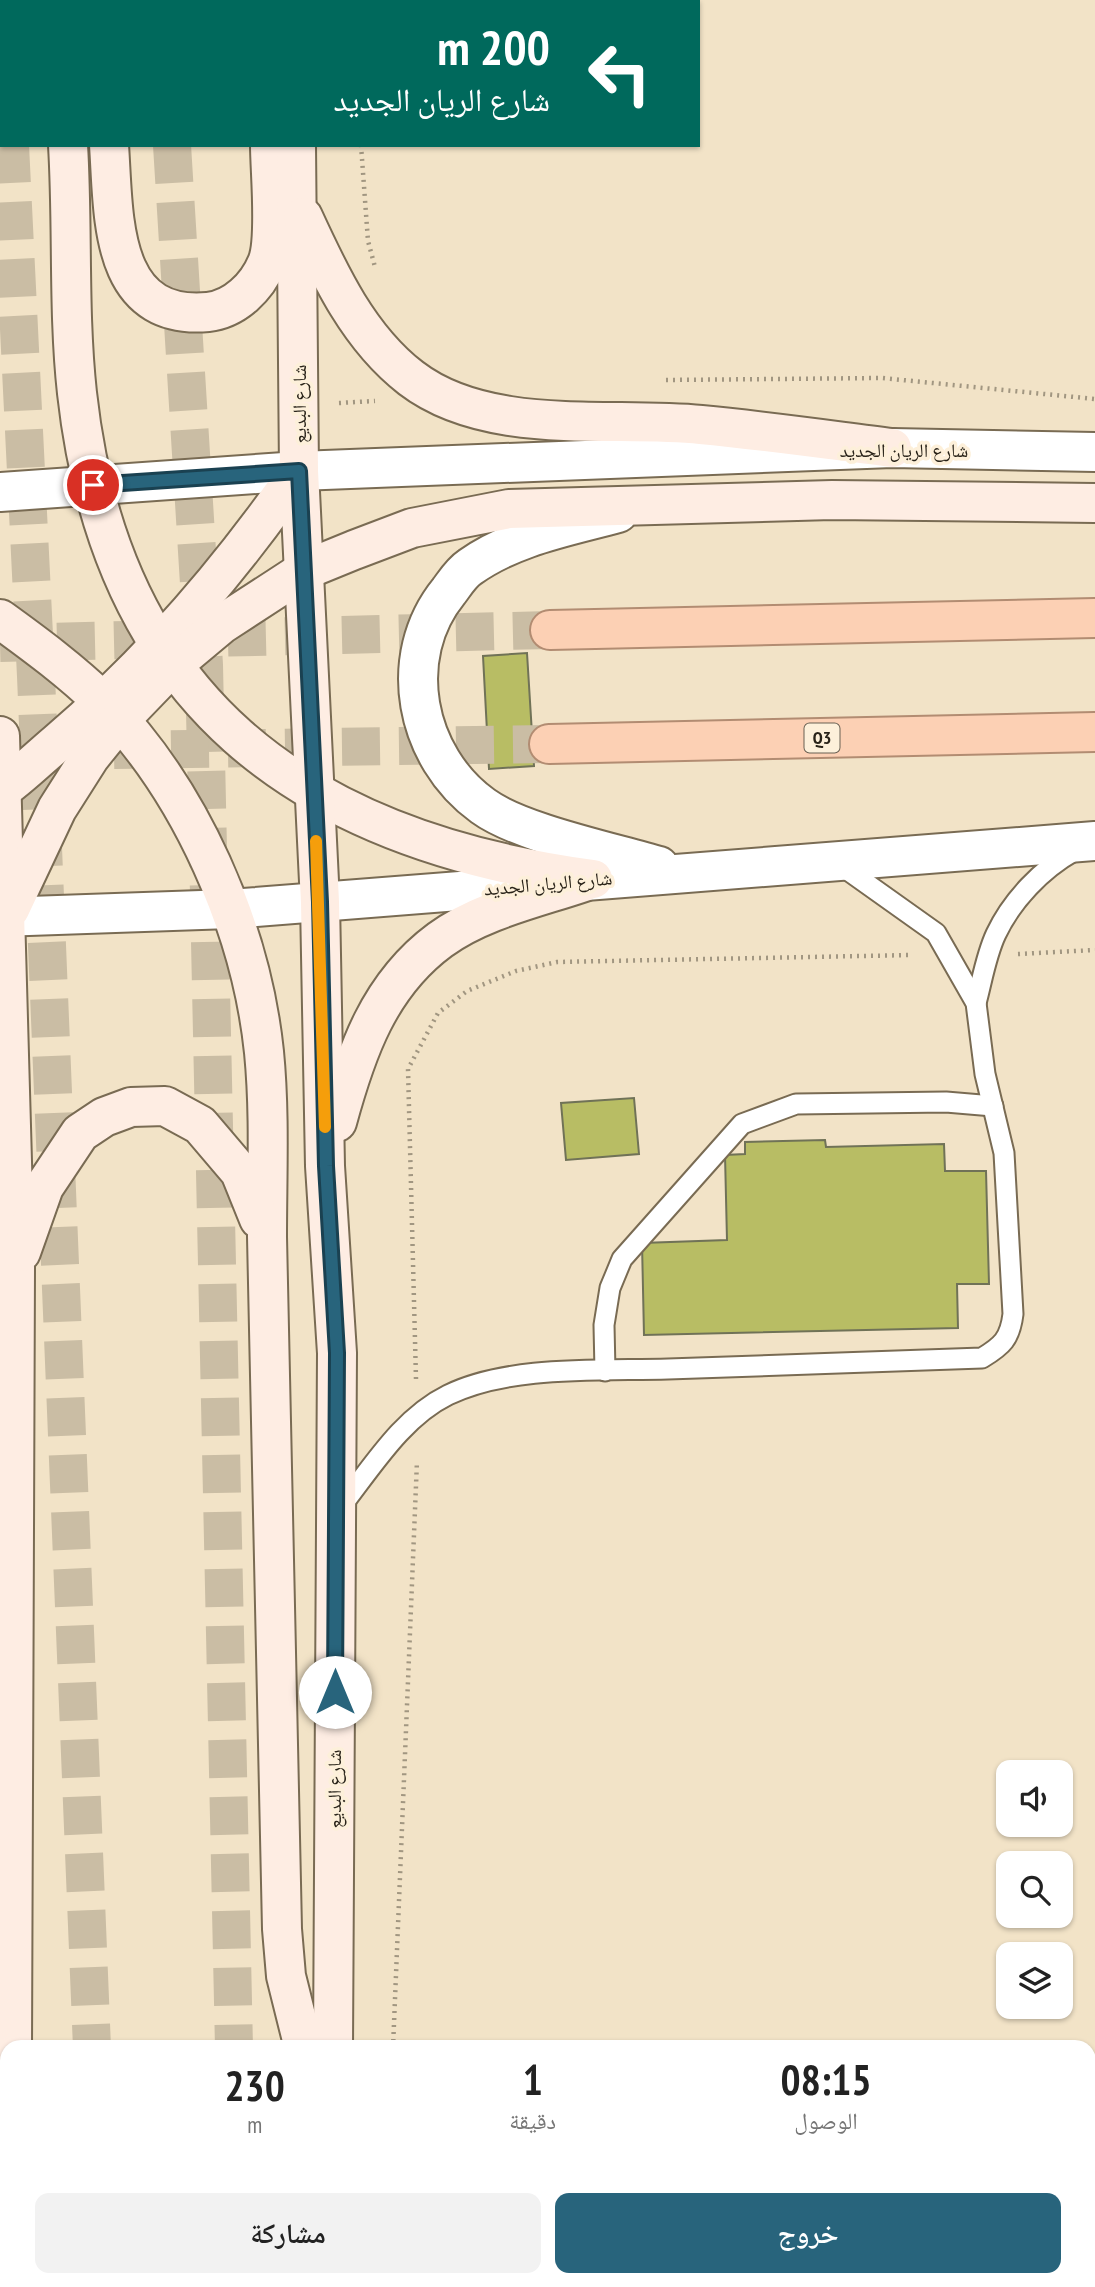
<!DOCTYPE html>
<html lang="ar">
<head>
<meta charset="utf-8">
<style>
  :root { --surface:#fff; --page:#f2f2f2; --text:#222; --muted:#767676; --accent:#28647c }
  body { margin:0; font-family:"PT Sans Narrow","Noto Naskh Arabic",sans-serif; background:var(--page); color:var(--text); direction:rtl; height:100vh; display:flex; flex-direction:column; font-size:26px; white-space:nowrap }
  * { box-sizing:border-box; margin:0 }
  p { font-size:23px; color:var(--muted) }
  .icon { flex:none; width:38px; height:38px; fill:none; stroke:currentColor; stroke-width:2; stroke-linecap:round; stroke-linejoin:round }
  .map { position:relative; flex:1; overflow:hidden; direction:ltr }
  .details { position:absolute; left:0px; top:2040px; width:1096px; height:247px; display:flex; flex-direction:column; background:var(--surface); border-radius:21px 21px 0 0; box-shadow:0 2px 5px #0004; direction:rtl }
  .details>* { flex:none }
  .banner { position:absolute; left:0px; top:0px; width:700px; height:147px; box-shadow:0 2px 5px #0004; direction:rtl; background:#00695c; color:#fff; overflow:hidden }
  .fabs { position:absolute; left:996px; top:1760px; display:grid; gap:14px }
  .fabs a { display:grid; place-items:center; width:77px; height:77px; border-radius:14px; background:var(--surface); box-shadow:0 2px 5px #0004; font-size:35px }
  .pin { position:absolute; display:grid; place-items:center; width:60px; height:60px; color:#fff; margin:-30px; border:4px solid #fff; border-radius:50%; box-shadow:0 2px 7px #0007 }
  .me { position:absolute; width:77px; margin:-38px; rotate:0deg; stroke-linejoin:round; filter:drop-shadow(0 0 5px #0008) }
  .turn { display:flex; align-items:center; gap:24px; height:147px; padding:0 35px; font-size:32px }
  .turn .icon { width:91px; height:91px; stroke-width:2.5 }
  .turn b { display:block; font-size:49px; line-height:60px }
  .eta { display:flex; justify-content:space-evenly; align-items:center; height:119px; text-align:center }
  .eta b { font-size:42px; font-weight:600; line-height:49px }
  .cta { display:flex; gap:14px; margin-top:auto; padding:14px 35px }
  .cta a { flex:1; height:80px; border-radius:14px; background:var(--accent); color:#fff; font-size:28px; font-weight:600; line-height:80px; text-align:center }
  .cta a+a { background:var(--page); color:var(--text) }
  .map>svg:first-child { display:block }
  .building { fill:#b8bd64; stroke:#707257; stroke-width:2 }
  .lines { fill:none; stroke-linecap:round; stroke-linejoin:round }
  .trunk-tunnel { stroke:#cabda4; stroke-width:38; stroke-dasharray:38 19; stroke-linecap:butt }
  .service-casing { stroke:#796b53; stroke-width:23 }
  .tertiary-casing { stroke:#796b53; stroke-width:42 }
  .secondary-casing { stroke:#796b53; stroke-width:42 }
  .trunk-casing { stroke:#b28c72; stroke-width:42 }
  .path { stroke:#a19681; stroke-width:4.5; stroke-dasharray:2 5; stroke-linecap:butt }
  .service { stroke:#fff; stroke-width:19 }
  .tertiary { stroke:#fff; stroke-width:38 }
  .secondary { stroke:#feede3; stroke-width:38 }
  .trunk { stroke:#fcd0b4; stroke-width:38 }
  .route-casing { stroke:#1a4151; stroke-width:18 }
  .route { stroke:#28647c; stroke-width:12 }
  .slow { stroke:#f59e0b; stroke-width:12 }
  .labels { text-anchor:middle; stroke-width:7; stroke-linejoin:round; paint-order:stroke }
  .shield { fill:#fdf0da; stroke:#696053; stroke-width:2 }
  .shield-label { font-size:18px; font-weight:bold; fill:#292319 }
  .street-label { font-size:19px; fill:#292319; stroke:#fdf0da }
</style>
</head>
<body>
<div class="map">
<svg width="1095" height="2287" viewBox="0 0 1095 2287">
  <rect width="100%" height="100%" fill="#f2e3c7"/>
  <!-- building -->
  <g class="building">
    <path d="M527 653 534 766 489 769 483 656Z"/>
    <path d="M634 1098 639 1154 566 1160 561 1103Z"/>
    <path d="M825 1140 826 1147 944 1144 945 1171H986L989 1284H957L958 1328 644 1335 642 1243 727 1240 725 1155 745 1154V1142Z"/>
  </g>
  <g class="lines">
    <!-- trunk-tunnel -->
    <g class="trunk-tunnel">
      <path d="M3 0V2"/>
      <path d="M164 0V2"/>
      <path d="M10 145 36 676 92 2048"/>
      <path d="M172 145 204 665 234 2048"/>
      <path d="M0 643 550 630"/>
      <path d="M114 750 549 744"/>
      <path d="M102 2280V2287"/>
      <path d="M239 2280V2287"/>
    </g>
    <!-- service casing -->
    <g class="service-casing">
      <g id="service">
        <path d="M976 1003C982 981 986 955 996 934 1012 900 1042 869 1074 851"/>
        <path d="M605 1371 604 1325 610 1288 622 1259 742 1124 796 1104 946 1102 993 1106"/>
        <path d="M339 1509C371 1469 401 1418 448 1395 509 1365 601 1371 668 1369 773 1365 877 1362 982 1358 1002 1346 1010 1339 1013 1314L1004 1153 985 1074 976 1003 936 933 839 864"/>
      </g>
    </g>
    <!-- tertiary casing -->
    <g class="tertiary-casing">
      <g id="tertiary">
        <path d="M0 492 299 471 892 448 1095 452"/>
        <path d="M618 513C567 527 514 536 470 567 461 573 455 583 449 591 395 657 415 757 483 806 520 833 612 852 659 866"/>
        <path d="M0 917 230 909 1095 841"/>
      </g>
    </g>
    <!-- secondary casing -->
    <g class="secondary-casing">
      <g id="secondary">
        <path d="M59 0V2"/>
        <path d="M100 0V2"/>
        <path d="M290 0V2"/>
        <path d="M68 145C73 228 68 311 77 393 111 700 300 840 593 879"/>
        <path d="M109 145C114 215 108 321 208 312 235 309 257 287 267 263 277 240 270 173 270 145"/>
        <path d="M296 145 299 471 320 902 325 1166 337 1353 333 2048"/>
        <path d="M303 217C330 276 359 338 411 378 488 437 610 416 701 425 765 431 828 440 892 448"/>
        <path d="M0 619C36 645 71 671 103 702 191 791 251 928 264 1052 270 1113 267 1176 267 1237L282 1929 286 1976 304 2048"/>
        <path d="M0 736 15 1268 12 2048"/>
        <path d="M0 791C20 777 38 759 57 743 151 663 229 572 299 471"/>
        <path d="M10 909 57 809 90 757 119 721 173 665 222 624 305 570 354 550 412 528 509 509 832 500 1095 503"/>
        <path d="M337 1122C356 1052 379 985 440 940 481 910 537 898 584 882"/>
        <path d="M21 1252 44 1187 80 1133 104 1117 131 1107 165 1106 200 1125 240 1172 259 1219"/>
        <path d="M12 2280V2287"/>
        <path d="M336 2280V2287"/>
      </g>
    </g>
    <!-- trunk casing -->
    <g class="trunk-casing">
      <g id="trunk">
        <path d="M550 630 1095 618"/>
        <path d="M549 744 1095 732"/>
      </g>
    </g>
    <!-- path -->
    <g class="path">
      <path d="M352 0V2"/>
      <path d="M361 145 368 241 375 267"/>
      <path d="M666 380 882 378 1095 399"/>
      <path d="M339 403 375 401"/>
      <path d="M1018 954 1095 950"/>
      <path d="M416 1379 408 1069 438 1013 467 991 516 971 557 962 912 955"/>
      <path d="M393 2048 417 1461"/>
      <path d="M392 2287V2280"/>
    </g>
    <!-- service -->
    <use href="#service" class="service"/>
    <!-- tertiary -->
    <use href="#tertiary" class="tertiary"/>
    <!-- secondary -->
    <use href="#secondary" class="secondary"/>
    <!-- trunk -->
    <use href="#trunk" class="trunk"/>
  </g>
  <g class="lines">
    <!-- route casing -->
    <g class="route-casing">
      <path id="route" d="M93 485 299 471 320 902 326 1166 337 1353 335 1692"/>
    </g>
    <!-- route -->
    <use href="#route" class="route"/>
    <!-- slow -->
    <path class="slow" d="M316 841 325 1127"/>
  </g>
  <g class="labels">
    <!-- shield labels -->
    <rect class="shield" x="804.5" y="723.5" width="35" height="29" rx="5"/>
    <g class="shield-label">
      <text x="822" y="744">Q3</text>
    </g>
    <!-- street labels -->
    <g class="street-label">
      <text transform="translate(299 404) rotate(-90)" y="7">شارع البديع</text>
      <text x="904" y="457">شارع الريان الجديد</text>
      <text transform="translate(548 883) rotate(-5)" y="7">شارع الريان الجديد</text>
      <text transform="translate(334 1789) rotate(-90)" y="7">شارع البديع</text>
    </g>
  </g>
</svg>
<div class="fabs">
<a><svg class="icon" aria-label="sound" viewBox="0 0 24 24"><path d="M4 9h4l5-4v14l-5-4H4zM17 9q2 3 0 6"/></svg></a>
<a><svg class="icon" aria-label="search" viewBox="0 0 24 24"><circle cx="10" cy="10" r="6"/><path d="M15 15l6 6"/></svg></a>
<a><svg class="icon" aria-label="layers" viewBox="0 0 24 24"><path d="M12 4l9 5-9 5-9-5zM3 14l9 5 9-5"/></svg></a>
</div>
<div class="pin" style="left:93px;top:485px;background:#d93025"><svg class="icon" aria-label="arrive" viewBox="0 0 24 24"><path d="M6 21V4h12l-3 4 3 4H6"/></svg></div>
<svg class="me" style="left:335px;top:1692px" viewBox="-20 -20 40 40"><circle r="19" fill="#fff"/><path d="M0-13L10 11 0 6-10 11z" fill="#28647c"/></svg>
<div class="banner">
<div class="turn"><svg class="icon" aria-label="left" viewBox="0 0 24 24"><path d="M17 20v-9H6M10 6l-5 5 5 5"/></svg><div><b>200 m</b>شارع الريان الجديد</div></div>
</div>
<section class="details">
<div class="eta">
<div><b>08:15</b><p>الوصول</p></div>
<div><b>1</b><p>دقيقة</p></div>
<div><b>230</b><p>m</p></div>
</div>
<div class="cta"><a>خروج</a><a>مشاركة</a></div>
</section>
</div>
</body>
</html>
